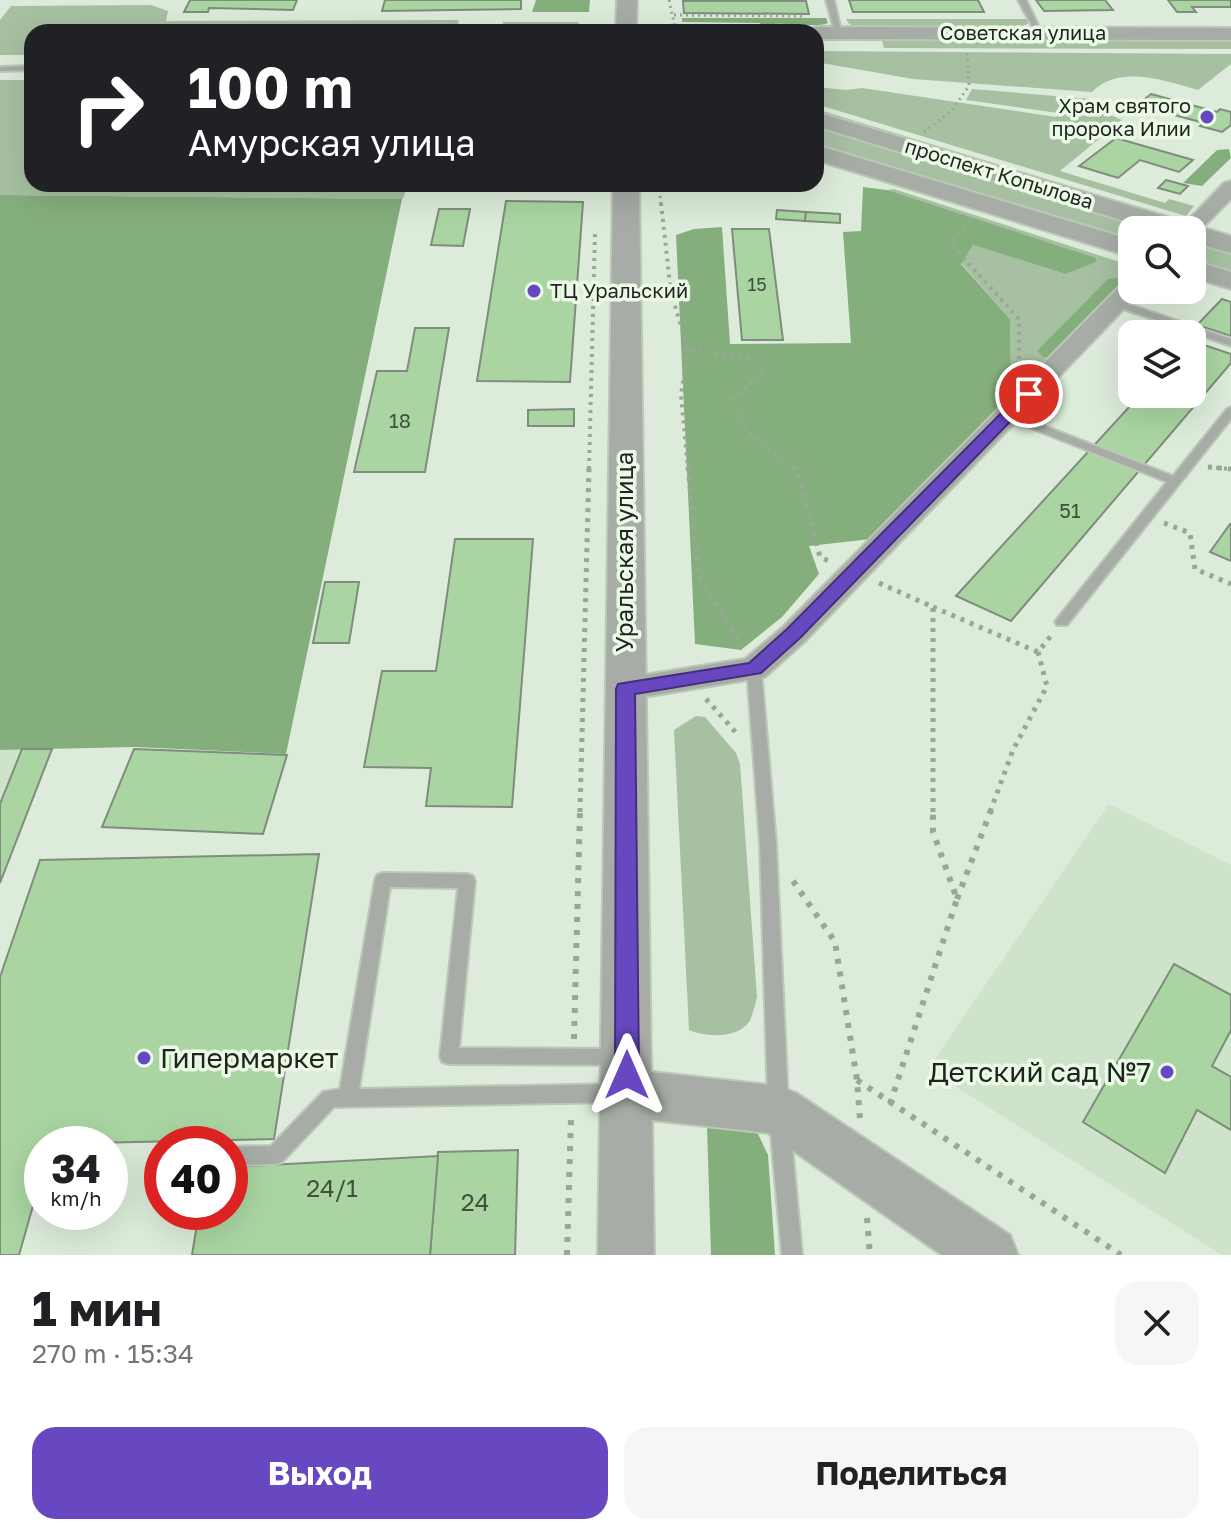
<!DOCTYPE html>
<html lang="ru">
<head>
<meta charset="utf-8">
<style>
  :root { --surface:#fff; --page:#f6f6f6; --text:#202124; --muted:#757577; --accent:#6848c1 }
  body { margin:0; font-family:"Golos Text",sans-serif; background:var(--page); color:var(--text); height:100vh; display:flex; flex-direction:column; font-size:30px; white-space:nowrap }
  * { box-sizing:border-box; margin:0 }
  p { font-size:26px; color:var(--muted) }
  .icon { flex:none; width:44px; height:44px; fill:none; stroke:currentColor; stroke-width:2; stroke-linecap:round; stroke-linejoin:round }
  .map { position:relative; height:1255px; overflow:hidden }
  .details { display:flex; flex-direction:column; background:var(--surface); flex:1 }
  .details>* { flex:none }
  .top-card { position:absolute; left:24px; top:24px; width:800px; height:168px; border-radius:24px; box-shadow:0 8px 32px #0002; background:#202124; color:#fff; overflow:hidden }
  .tools { position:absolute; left:1118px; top:216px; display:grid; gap:16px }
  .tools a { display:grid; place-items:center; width:88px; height:88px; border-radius:16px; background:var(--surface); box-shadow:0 8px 32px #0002; font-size:40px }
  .speed { position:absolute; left:24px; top:1126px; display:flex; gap:16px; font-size:40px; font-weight:700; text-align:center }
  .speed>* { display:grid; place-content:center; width:104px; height:104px; border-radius:50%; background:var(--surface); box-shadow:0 8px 32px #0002; line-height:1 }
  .speed small { font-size:20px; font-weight:400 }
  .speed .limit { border:12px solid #d22; background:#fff; color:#111 }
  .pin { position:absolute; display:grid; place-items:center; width:68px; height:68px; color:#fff; margin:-34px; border:4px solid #fff; border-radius:50%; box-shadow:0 2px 8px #0007 }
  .me { position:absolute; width:88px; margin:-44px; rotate:0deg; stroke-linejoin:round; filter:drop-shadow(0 0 6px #0008) }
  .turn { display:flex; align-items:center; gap:28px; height:168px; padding:0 32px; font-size:36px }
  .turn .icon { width:104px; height:104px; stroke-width:2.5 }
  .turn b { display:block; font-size:56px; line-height:68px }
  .round { display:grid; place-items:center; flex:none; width:84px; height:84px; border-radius:24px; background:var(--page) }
  .head { display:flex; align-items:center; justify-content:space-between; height:136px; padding:0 32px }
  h1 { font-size:48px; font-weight:700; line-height:60px }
  .cta { display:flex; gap:16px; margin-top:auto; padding:16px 32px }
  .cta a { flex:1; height:92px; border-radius:24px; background:var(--accent); color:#fff; font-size:32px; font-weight:700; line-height:92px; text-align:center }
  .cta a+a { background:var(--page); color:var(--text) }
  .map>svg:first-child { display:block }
  .built { fill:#cee3ca }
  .green { fill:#a7c0a2 }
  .forest { fill:#85ae7d }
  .building { fill:#aad5a2; stroke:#7f8d7c; stroke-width:2 }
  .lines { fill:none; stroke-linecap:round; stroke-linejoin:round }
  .service-casing { stroke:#bbc8b8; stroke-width:4 }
  .minor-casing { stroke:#bbc8b8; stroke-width:4 }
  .tertiary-casing { stroke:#bbc8b8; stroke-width:4 }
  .path-far3 { stroke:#9aa698; stroke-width:3; stroke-dasharray:2 4; stroke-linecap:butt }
  .path-far2 { stroke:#9aa698; stroke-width:4; stroke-dasharray:3 5; stroke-linecap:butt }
  .path-far1 { stroke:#9aa698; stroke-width:5; stroke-dasharray:4 6; stroke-linecap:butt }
  .path { stroke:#9aa698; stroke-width:6; stroke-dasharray:5 8; stroke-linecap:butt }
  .service { fill:#a7ada6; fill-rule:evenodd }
  .minor { fill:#a7ada6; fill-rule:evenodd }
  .tertiary { fill:#a7ada6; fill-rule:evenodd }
  .route { fill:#6848c1; stroke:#442f7d; stroke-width:2 }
  .poi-dot { fill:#6848c1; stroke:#eafae7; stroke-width:3 }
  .labels { text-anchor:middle; stroke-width:7; stroke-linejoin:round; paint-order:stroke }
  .far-number-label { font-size:18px; fill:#42513f }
  .far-street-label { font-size:20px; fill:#1f251e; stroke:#eafae7 }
  .far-poi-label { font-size:20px; fill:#1f251e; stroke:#eafae7; text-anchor:end }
  .number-label { font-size:20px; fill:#42513f }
  .street-label { font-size:24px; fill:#1f251e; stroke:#eafae7 }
  .near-number-label { font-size:24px; fill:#42513f }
  .near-poi-label { font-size:28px; fill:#1f251e; stroke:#eafae7; text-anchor:start }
</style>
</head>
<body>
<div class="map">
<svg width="1231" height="1255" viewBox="0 0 1231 1255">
  <rect width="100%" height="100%" fill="#ddecda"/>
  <!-- built -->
  <g class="built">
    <path d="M52 749 0 883V750Z"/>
    <path d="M1109 804 1231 865V1255H1222L928 1069Z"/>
  </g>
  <!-- green -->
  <g class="green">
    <path d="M151 5 168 11 166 21 459 20 456 32H32V55H0V20L11 6Z"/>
    <path d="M846 19H1027L1029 23 1020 28H862L849 24Z"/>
    <path d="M503 22H579L578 30H502Z"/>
    <path d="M989 39H1231V49L884 48 882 41Z"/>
    <path d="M816 51 1231 54V64L1198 90C1165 81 1119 64 1092 92L913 79 816 62Z"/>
    <path d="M0 80H32V184H408L403 199 0 195Z"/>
    <path d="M816 87 847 90 862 88 1056 117 1058 113 966 100 972 89 1092 99 1106 113 1122 120 1060 171 1165 203 1169 199 1194 206 1186 216 816 104Z"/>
    <path d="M816 109 1181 220H1169L816 113Z"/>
    <path d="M816 124 1160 230H1132V244L816 145Z"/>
    <path d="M894 189 1132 266V279L1020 392 1011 379 1010 319 961 263 973 245 1065 274 887 190Z"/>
    <path d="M1207 243 1231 251V274L1192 262Z"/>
    <path d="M696 716 705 717 736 753 740 764 757 997C755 1004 753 1016 749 1022 737 1039 705 1037 689 1030L674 730Z"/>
  </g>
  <!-- forest -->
  <g class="forest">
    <path d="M536 0H590L589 12H532Z"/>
    <path d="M682 18H826L828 23C815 29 782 20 761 26L760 23 682 22Z"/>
    <path d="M1229 149 1231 158 1202 186 1183 183 1217 150Z"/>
    <path d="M863 187 887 190 1096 258V262L1065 274 973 245 961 264 1010 319 1011 379 1020 392 871 539 809 546 819 574 782 617 741 650 695 644 676 235 694 229 722 227 730 344 851 343 843 232 861 231Z"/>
    <path d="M0 195 402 199 286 754 135 747 0 750Z"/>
    <path d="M1117 278 1126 281V286L1056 357H1043L1037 351 1108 279Z"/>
    <path d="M742 1126 758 1134 768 1155 775 1255H711L707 1127Z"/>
  </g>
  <!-- building -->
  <g class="building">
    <path d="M190 0H297L293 10 209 8 208 12H184Z"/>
    <path d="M385 0H521V9L382 11Z"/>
    <path d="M849 0H978L984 12H853Z"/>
    <path d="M1036 0H1105L1113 10 1044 11Z"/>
    <path d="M1168 0H1231V7H1192L1196 12H1177Z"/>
    <path d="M683 1H806L809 14 684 13Z"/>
    <path d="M1151 94 1217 112 1220 109 1231 112V125L1222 132 1200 126 1204 123 1137 105Z"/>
    <path d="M1116 138 1193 160 1179 172 1140 160 1118 178 1079 166Z"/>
    <path d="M1166 180 1188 186 1180 194 1158 188Z"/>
    <path d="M448 184H570L569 186Z"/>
    <path d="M506 201 583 202 570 382 477 381Z"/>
    <path d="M439 209H470L463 246 431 245Z"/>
    <path d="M777 210 806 212 805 221 776 219Z"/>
    <path d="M806 212 840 214V223L805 221Z"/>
    <path d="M732 229H769L783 340H742Z"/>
    <path d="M1222 299 1231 302V336L1197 325Z"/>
    <path d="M415 328H449L425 472H354L377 371H407Z"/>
    <path d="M1192 341 1231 354V363L1011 621 956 596 1141 394H1192Z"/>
    <path d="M574 409V426H528V410Z"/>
    <path d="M1230 524H1231V561L1210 552Z"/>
    <path d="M455 539H533L512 807 426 806 431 768 364 767 382 671H436Z"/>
    <path d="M325 582H359L349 643H313Z"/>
    <path d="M22 749H52L0 883V804Z"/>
    <path d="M134 749 287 755 263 834 102 827Z"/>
    <path d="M319 854 274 1139 42 1144V1174L19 1255H0V977L40 860Z"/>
    <path d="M1174 964 1231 995V1030L1212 1066 1231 1077V1130L1197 1110 1165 1173 1083 1122Z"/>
    <path d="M518 1150 515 1255H430L438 1152Z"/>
    <path d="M438 1156 430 1255H192L199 1212H230V1167Z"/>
  </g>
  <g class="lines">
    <!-- service casing -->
    <g class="service-casing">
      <g id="service">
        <path d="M826 0H834L842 35 835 33Z"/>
        <path d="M1018 0H1026L1043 35H1037Z"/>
        <path d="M32 66V70L0 71V67Z"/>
        <path d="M1116 300 1231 339V346L1112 305 1111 303Z"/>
        <path d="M1231 407V419L1067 625H1057L1055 622 1057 619 1167 482 1003 417V413H1011L1173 476 1227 409Z"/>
        <path d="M754 664 761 669 776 844 788 1103 785 1109 778 1112 771 1109 768 1103 760 844 747 669Z"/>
        <path d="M383 873 467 874 473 876 475 881 459 1048 618 1049 625 1051 627 1057 625 1063 618 1065 449 1064 442 1062 440 1056 458 888 390 887 359 1089 619 1084 626 1087 628 1093 626 1099 619 1102 334 1107 282 1162 275 1164 230 1165V1147L271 1146 323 1092 340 1089 375 880 377 875Z"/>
        <path d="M780 1115 787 1118 790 1124 802 1255H782L770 1124 773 1118Z"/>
      </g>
    </g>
    <!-- minor casing -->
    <g class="minor-casing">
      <g id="minor">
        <path d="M1231 181V199L1196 234 1192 236V230H1179L1224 183Z"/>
        <path d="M1132 280V290L1140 292 805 641 765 677 625 700 614 697 609 689 614 681 625 678 745 659 783 627 1124 282Z"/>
      </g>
    </g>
    <!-- tertiary casing -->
    <g class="tertiary-casing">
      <g id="tertiary">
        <path d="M617 0H637L636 32H616Z"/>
        <path d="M816 27 1231 28V40L816 39V32H806Z"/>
        <path d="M816 112 1231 236V253L1192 242V230H1154L816 126Z"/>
        <path d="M816 145 1132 240V257L816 160Z"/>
        <path d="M613 184H639L651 1072 778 1086 796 1093 1010 1235 1018 1255H942L768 1133 652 1120 654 1255H598Z"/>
        <path d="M1192 260 1231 272V289L1192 277Z"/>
      </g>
    </g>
    <!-- path-far3 -->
    <g class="path-far3">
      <path d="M669 0 675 27H741"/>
      <path d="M674 15 805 16"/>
      <path d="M924 132 952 110 969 86 967 50"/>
      <path d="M659 184 661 205"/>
    </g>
    <!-- path-far2 -->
    <g class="path-far2">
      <path d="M661 203 671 293 688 349 760 360 762 372 733 399 745 430 794 469"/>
      <path d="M969 220 951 244 1019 319V370"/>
      <path d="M688 349 681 395 688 469"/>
      <path d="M1208 467 1231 469"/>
      <path d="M589 469 595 233"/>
    </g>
    <!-- path-far1 -->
    <g class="path-far1">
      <path d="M688 467 699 576 742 647"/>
      <path d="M792 467 797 471 820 557 829 561"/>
      <path d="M1208 467 1231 469"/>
      <path d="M1164 523 1190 533 1195 569 1231 584"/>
      <path d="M879 583 933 607V812"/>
      <path d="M933 607 1038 652 1054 632"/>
      <path d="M706 699 739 736"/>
      <path d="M580 812 589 467"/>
      <path d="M990 812 1013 750 1047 686 1038 652"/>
    </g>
    <!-- path -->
    <g class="path">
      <path d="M793 881 835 942 857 1080 860 1120"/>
      <path d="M957 899 991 810"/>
      <path d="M574 1039 580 810"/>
      <path d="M857 1080 1121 1255"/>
      <path d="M890 1104 957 899 933 832V810"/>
      <path d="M867 1218 870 1255"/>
      <path d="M567 1255 571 1117"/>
    </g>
    <!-- service -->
    <use href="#service" class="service"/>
    <!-- minor -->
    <use href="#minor" class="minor"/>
    <!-- tertiary -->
    <use href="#tertiary" class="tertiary"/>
  </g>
  <!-- route -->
  <path class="route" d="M1029 389 1034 390V397L800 638 761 673 635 694 639 1075 636 1083 627 1086 618 1083 615 1075 616 689 618 684 749 663 787 629 1024 390Z"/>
  <!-- markers -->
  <g class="poi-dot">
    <circle cx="1207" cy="117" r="8"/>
    <circle cx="534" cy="291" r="8"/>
    <circle cx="144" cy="1058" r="8"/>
    <circle cx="1167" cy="1072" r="8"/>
  </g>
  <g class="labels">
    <!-- far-number labels -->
    <g class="far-number-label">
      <text x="757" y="291">15</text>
    </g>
    <!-- far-street labels -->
    <g class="far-street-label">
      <text x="1023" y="40">Советская улица</text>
      <text transform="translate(999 174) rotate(17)" y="7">проспект Копылова</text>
    </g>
    <!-- far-poi labels -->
    <g class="far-poi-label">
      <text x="1191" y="113">Храм святого<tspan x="1191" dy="23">пророка Илии</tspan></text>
      <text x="550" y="298" text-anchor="start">ТЦ Уральский</text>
    </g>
    <!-- number labels -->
    <g class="number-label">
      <text x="400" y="428">18</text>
      <text x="1070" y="518">51</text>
    </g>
    <!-- street labels -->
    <g class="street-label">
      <text transform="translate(625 552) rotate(-90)" y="8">Уральская улица</text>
    </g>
    <!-- near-number labels -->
    <g class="near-number-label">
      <text x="332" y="1197">24/1</text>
      <text x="475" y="1211">24</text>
    </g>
    <!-- near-poi labels -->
    <g class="near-poi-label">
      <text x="160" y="1068">Гипермаркет</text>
      <text x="1151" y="1082" text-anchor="end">Детский сад №7</text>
    </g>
  </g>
</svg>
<div class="tools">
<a><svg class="icon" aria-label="search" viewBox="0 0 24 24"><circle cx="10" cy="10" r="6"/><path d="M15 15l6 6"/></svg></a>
<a><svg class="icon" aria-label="layers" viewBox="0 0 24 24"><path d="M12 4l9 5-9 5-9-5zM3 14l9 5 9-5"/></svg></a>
</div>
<div class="speed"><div>34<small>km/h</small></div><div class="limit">40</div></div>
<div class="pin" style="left:1029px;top:394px;background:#d93025"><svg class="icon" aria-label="arrive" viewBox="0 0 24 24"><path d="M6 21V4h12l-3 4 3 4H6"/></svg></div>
<svg class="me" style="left:627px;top:1075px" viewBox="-20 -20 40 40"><path d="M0-17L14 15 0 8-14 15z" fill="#6848c1" stroke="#fff" stroke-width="4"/></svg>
<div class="top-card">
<div class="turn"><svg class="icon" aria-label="right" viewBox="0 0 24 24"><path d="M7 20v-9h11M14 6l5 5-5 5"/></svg><div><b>100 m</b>Амурская улица</div></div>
</div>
</div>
<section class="details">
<div class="head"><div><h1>1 мин</h1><p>270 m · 15:34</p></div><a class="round"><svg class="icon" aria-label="close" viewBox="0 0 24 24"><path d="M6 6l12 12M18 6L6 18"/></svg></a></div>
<div class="cta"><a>Выход</a><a>Поделиться</a></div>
</section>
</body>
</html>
